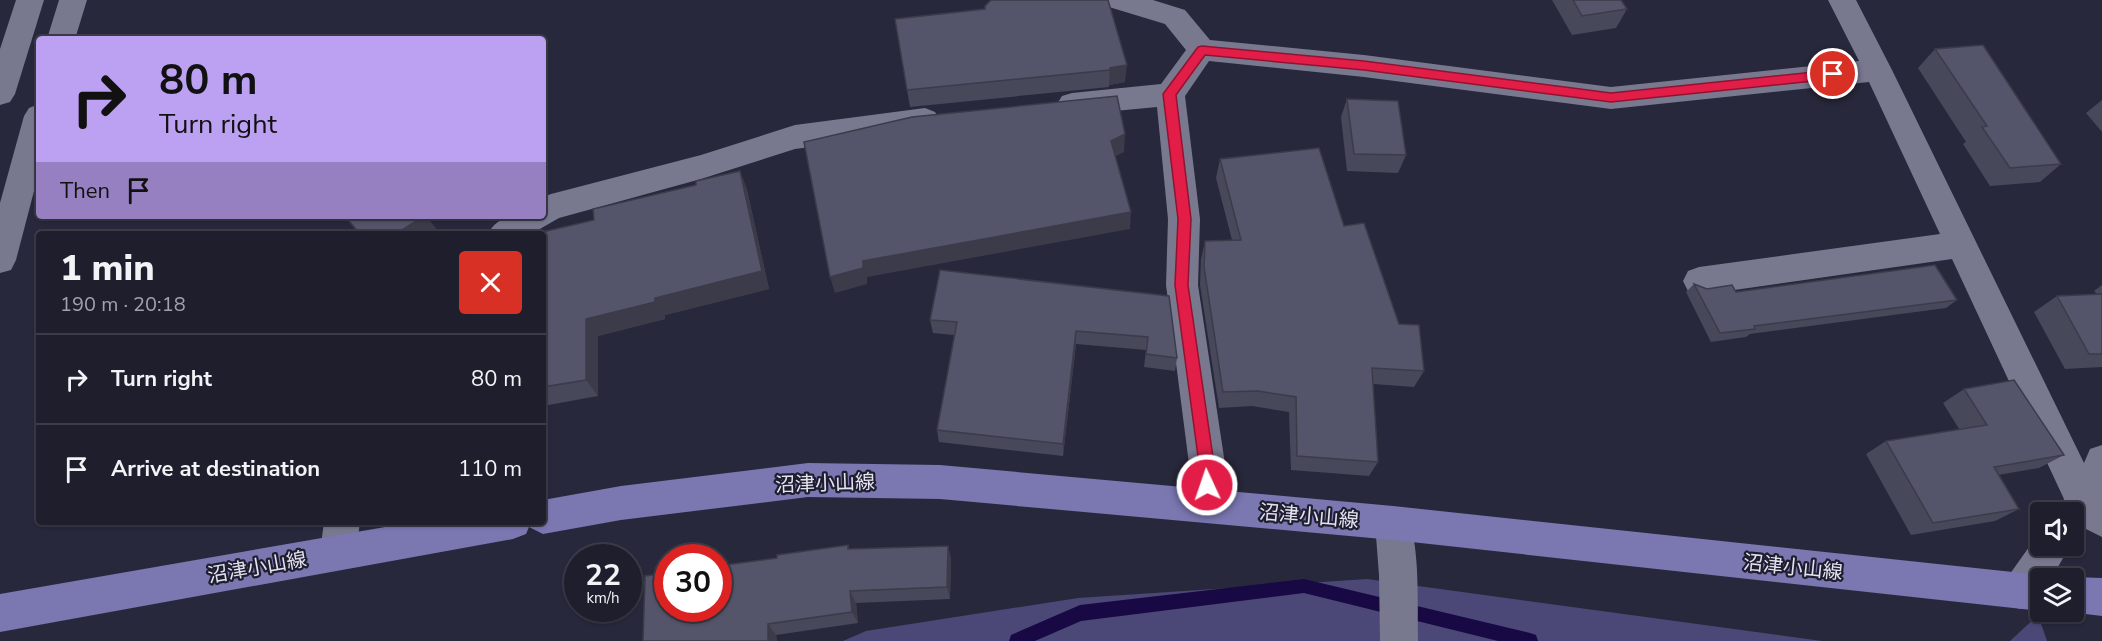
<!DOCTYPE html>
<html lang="en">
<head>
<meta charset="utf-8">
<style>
  :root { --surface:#1e1e2d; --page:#2b2b39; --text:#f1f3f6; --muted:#a1a2aa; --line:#3c3c49 }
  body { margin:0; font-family:"Nunito Sans","Noto Sans JP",sans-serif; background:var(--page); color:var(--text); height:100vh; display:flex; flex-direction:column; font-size:22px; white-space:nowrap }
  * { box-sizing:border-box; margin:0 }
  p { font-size:20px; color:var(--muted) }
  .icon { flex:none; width:33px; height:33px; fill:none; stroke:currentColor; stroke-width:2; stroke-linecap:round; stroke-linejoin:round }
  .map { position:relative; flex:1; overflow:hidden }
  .side { position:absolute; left:36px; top:231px; width:510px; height:294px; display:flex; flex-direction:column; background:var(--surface); border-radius:6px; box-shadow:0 2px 4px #0004,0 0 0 2px var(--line) }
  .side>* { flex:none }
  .hud { position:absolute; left:36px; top:36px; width:510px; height:183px; border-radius:6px; box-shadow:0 2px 4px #0004,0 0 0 2px var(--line); background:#bca0f2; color:#111; overflow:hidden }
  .buttons { position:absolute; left:2030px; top:502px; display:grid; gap:12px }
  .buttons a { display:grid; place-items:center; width:54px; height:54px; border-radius:6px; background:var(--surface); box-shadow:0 2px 4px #0004,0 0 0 2px var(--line); font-size:30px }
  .speed { position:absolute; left:564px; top:544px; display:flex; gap:12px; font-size:30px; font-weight:700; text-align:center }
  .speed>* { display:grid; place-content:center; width:78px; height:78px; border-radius:50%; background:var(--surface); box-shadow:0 2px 4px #0004,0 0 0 2px var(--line); line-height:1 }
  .speed small { font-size:15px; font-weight:400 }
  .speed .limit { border:9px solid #d22; background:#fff; color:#111 }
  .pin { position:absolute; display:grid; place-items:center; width:51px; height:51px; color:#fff; margin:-26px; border:3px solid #fff; border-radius:50%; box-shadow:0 2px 6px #0007 }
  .me { position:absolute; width:66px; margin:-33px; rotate:357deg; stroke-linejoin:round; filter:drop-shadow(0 0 4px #0008) }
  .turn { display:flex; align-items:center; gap:21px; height:126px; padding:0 24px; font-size:27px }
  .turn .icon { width:78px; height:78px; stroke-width:2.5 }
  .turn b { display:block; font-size:42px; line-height:51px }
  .then { display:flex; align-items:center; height:57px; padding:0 24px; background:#0003; gap:12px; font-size:22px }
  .round { display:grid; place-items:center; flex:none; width:63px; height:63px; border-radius:6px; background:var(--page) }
  .overview { display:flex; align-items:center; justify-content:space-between; height:102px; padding:0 24px }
  h1 { font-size:36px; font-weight:800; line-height:45px }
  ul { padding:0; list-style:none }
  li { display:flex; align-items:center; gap:18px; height:90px; padding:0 24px; border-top:2px solid var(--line) }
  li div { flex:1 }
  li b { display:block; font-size:22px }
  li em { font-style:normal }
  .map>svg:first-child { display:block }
  .green { fill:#4b4878 }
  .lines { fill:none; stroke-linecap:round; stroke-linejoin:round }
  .stream { fill:#180944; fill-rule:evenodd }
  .minor { fill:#78788f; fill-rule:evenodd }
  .major { fill:#7a77b1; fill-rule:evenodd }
  .wall { fill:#48485b }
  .shaded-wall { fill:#3b3b4a }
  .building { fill:#54546a; stroke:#3b3b4a; stroke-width:1.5 }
  .route { fill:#e11d48; stroke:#92132f; stroke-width:1.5 }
  .labels { text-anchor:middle; stroke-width:4.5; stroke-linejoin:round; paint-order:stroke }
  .street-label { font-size:20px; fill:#e3e3f0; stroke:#1f1e31 }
</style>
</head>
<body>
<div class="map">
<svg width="2102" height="641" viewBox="0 0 2102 641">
  <rect width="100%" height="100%" fill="#28283c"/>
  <!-- green -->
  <g class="green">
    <path d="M1367 579 1822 641H843L866 631 1078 598Z"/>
    <path d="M2038 615 2047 641H2010Z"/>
  </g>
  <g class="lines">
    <!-- stream -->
    <path class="stream" d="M1304 579 1530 633 1536 635 1538 641H1498L1304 593 1081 621 1035 641H1009L1011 635 1080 605Z"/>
    <!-- minor -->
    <g class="minor">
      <path d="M16 0H44L15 94 10 102 0 105V49Z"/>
      <path d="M59 0H87L75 39H47Z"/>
      <path d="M1105 0H1153L1185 10 1210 40 1364 55 1611 87 1859 61 1828 0H1856L1892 70 2084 463 2090 449 2102 445V537L2086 529 2073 534V513H2057L2064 499 1952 259 1699 295 1688 291 1683 281 1688 271 1699 267 1940 234 1869 82 1611 109 1364 77 1209 61 1185 96 1200 219 1198 285 1225 464V506L1220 518 1207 523 1194 518 1189 506V464L1166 285 1168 219 1157 107 1072 115 1062 112 1057 104 1062 96 1072 93 1161 84 1186 50 1165 24 1109 7Z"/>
      <path d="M39 104V172L16 260 11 270 0 273V203L24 116 29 108Z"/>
      <path d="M925 108 935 112 940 120 935 128 925 132 795 149 701 179 559 218 531 234H488C499 212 522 216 543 216V197L551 194 701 155 795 125Z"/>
      <path d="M1393 506 1406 511C1421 547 1417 602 1418 641H1380L1379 575 1375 523 1380 511Z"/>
      <path d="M324 522H360L356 552 351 565 338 570 325 565 320 552Z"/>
      <path d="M2039 533 2040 546H2070L2051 579H2040C2040 598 2038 602 2020 609L2007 604 2001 591 2007 578Z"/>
    </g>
    <!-- major -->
    <g class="major">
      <path d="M808 463 940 465 1393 506 2040 575 2051 579H2040V611L1393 540 940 499 808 497 621 520 543 534 529 527 526 534 513 539 0 632V594L414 522H543V500L621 486Z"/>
      <path d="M2073 577 2102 578V616L2069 612H2073V579H2067Z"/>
    </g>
  </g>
  <!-- wall -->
  <g class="wall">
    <path d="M1108 0 1125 82 1109 85V87L910 107 895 19 985 9V6Z"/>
    <path d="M1552 0H1621L1627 9 1616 28 1572 35Z"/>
    <path d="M1935 49 2061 164 2040 182 1990 186 1963 144 1966 142 1918 68Z"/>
    <path d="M1347 99 1406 155 1398 173 1347 171 1341 117Z"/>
    <path d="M2102 100V132L2086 113Z"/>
    <path d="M1220 159 1344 226 1399 324 1424 371 1414 387 1373 384 1378 462 1369 476 1291 470 1289 412 1252 406 1219 408 1200 285 1201 259 1205 241 1232 240 1216 178Z"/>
    <path d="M740 171 747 190 769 289 665 315V319L598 336V396L543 406V234L594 220Z"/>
    <path d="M1694 284 1707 289 1736 292 1957 300 1946 308 1750 334 1746 337 1711 342 1686 292Z"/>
    <path d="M2102 285V367L2065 369 2034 312 2057 296 2097 294 2094 291Z"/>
    <path d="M1169 296 1177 358 1175 371 1144 367 1146 350 1076 344 1063 456 939 442 937 430 954 335 933 333 930 320Z"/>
    <path d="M1964 389 2064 455 2039 468 1998 475 2019 509 1995 521 1911 535 1866 454 1886 441 1959 429 1943 403Z"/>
    <path d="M848 545 849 549 948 546 951 559 950 599 856 603 858 623 776 635 777 641H643L777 558Z"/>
  </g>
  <!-- shaded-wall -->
  <g class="shaded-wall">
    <path d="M1127 65 1125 82 1109 85 1110 68Z"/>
    <path d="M1125 134 1124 152 1110 159 1111 141Z"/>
    <path d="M740 171 747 190 769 289 665 315V319L598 336V396L586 380V319L655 298Z"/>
    <path d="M1131 212 1130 229 867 277V284L835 293 830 277 863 261Z"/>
    <path d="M424 216H426L439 232 436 234H396Z"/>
    <path d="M1076 331V344L1063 456V444Z"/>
    <path d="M948 546 951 559 950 599 947 587Z"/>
    <path d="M850 591 856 603 858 623 852 612Z"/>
    <path d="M768 624 776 635 777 641H768Z"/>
  </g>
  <!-- building -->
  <g class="building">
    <path d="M991 0H1108L1127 65 1110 68V70L907 90 895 19 985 9V6Z"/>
    <path d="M1573 0H1621L1627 9 1582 16Z"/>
    <path d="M1983 45 2061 164 2010 168 1982 127 1987 126 1935 49Z"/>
    <path d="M1117 96 1125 134 1111 141 1131 212 863 261V268L830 277 804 142 912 117Z"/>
    <path d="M1347 99 1398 101 1406 155 1354 154Z"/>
    <path d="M1319 148 1344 226 1364 223 1399 324 1419 325 1424 371 1372 368 1378 462 1297 456 1296 397 1258 391 1223 392 1204 267 1205 241 1241 240 1220 159Z"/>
    <path d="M740 171 762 271 655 298V302L586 319V380L543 387V234H534L594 220 593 209 696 185V181Z"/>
    <path d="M345 216H424L396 234H360Z"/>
    <path d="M1935 265 1957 300 1754 326 1755 329 1720 333 1694 284 1707 289 1732 285 1736 292Z"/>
    <path d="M940 270 1169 296 1177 358 1146 354 1148 337 1076 331 1063 444 937 430 957 322 930 320Z"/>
    <path d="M2102 294V354H2089L2057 296Z"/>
    <path d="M2014 380 2064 455 1994 467 2019 509 1933 523 1886 441 1987 425 1964 389Z"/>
    <path d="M848 545V549L948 546 947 587 850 591 852 612 768 624V641H643L645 576 668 573V609H718V566L777 558V555Z"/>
  </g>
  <!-- route -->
  <path class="route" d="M1202 46 1364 61 1611 93 1833 70 1839 74 1833 79 1611 102 1364 70 1205 55 1176 95 1191 219 1188 285 1214 464 1212 490 1207 492 1202 490 1199 464 1175 285 1178 219 1163 94 1198 47Z"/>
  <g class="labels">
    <!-- street labels -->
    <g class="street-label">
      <text transform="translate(825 483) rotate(-2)" y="7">沼津小山線</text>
      <text transform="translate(1309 516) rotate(5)" y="7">沼津小山線</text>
      <text transform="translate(257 567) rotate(-10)" y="7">沼津小山線</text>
      <text transform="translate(1793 567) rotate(6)" y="7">沼津小山線</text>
    </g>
  </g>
</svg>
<div class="buttons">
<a><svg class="icon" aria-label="sound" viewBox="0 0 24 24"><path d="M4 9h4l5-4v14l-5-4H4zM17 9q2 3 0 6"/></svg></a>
<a><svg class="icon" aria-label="layers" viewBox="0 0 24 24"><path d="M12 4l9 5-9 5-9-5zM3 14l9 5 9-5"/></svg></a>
</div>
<div class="speed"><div>22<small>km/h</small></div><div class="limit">30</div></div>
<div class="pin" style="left:1833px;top:74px;background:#d93025"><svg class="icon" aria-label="arrive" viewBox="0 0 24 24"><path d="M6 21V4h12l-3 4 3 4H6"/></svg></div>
<svg class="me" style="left:1207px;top:485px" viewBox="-20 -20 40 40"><circle r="17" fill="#e11d48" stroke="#fff" stroke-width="3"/><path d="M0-11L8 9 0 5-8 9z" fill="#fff"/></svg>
<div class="hud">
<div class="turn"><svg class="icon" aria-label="right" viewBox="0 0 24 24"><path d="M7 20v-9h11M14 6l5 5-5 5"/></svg><div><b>80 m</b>Turn right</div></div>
<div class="then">Then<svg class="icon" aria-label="arrive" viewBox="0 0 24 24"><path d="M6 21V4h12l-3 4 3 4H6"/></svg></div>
</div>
<section class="side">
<div class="overview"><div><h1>1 min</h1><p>190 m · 20:18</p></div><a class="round" style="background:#d93025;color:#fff"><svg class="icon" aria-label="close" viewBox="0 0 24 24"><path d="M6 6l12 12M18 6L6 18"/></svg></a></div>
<ul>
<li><svg class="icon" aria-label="right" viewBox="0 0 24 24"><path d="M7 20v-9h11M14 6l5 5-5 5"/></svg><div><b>Turn right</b></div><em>80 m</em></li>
<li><svg class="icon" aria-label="arrive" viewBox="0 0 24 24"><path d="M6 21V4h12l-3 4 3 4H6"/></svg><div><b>Arrive at destination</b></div><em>110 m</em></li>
</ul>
</section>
</div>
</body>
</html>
